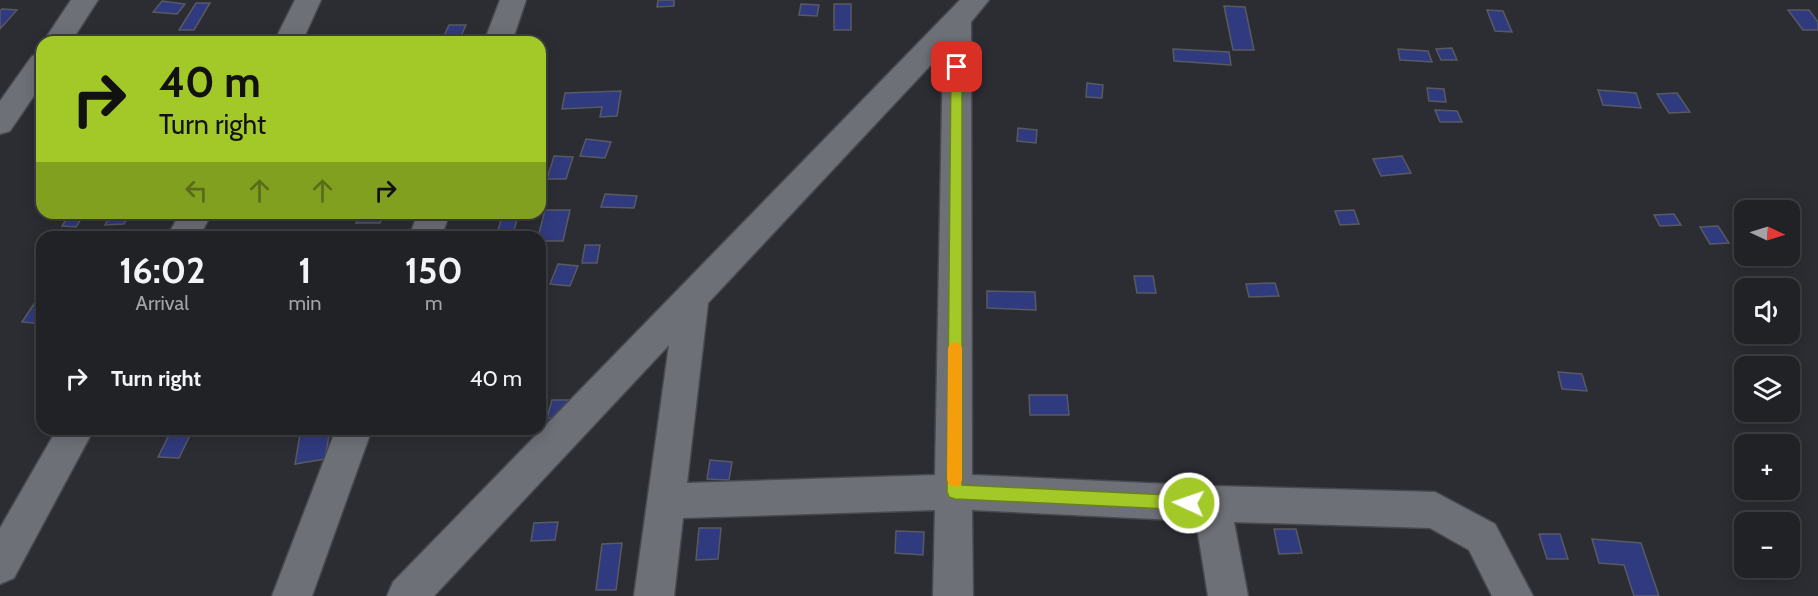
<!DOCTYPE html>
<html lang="en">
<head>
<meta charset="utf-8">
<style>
  :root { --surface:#212226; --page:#292a2e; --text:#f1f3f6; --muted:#a2a4a7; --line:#3e3f43 }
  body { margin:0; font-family:Cabin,sans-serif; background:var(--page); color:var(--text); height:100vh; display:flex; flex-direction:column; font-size:22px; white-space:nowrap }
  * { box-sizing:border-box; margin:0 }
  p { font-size:20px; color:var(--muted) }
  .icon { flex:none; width:33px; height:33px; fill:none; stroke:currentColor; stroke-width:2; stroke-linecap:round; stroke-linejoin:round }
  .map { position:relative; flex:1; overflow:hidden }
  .details { position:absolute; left:36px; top:231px; width:510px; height:204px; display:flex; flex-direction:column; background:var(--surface); border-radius:18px; box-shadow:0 3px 15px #0003,0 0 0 2px var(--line) }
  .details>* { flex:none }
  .top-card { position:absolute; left:36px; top:36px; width:510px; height:183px; border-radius:18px; box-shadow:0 3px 15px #0003,0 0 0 2px var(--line); background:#a2c928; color:#111; overflow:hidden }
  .needle { width:39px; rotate:94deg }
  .controls { position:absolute; left:1734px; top:200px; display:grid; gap:12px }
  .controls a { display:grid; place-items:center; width:66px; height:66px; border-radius:12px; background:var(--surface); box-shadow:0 3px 15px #0003,0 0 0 2px var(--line); font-size:30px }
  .pin { position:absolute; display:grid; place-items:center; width:51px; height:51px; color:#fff; margin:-26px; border-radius:12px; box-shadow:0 3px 9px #0006 }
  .me { position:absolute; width:66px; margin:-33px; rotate:273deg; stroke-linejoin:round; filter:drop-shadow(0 0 4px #0008) }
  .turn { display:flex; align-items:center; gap:21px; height:126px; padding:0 24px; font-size:27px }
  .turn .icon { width:78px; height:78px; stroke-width:2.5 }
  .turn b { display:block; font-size:42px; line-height:51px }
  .lanes { display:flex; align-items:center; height:57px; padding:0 24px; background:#0003; justify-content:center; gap:30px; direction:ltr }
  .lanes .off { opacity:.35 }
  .eta { display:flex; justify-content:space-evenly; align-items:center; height:102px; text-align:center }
  .eta b { font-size:36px; font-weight:700; line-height:42px }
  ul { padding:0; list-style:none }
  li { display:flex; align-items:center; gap:18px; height:90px; padding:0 24px }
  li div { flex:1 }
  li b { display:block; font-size:22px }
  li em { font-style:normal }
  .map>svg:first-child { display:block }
  .building { fill:#303a7e; stroke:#585a61; stroke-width:1.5 }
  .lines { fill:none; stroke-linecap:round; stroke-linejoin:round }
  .street-casing { stroke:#47494e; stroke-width:3 }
  .street { fill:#6e7077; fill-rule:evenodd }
  .route { fill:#a2c928; stroke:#69831a; stroke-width:1.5 }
  .slow { fill:#f59e0b }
</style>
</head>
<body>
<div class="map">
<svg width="1818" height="596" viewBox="0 0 1818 596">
  <rect width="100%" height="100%" fill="#2c2d33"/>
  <!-- building -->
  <g class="building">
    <path d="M658 0H674V6L657 7Z"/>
    <path d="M162 1 185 4 177 14 153 12Z"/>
    <path d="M196 3H210L194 30H179Z"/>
    <path d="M801 4 819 5 817 16 799 15Z"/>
    <rect x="834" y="4" width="17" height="26"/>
    <path d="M1224 6 1245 7 1254 50H1233Z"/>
    <path d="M2 9 17 10 0 29V11Z"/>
    <path d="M1487 10 1503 11 1512 32 1495 31Z"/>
    <path d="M1788 10H1809L1818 22V30H1803Z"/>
    <path d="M449 25H466L461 36H444Z"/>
    <path d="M177 35 190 36 186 42H172Z"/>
    <path d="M1452 48 1457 60H1441L1436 49Z"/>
    <path d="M1173 49 1229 52 1231 65 1174 61Z"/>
    <path d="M1398 49 1428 51 1432 62 1400 60Z"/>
    <path d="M1087 83 1103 85 1102 98 1086 97Z"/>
    <path d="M1427 88 1444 89 1446 102 1429 101Z"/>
    <path d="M1598 90 1636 93 1641 108 1603 105Z"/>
    <path d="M621 91 617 116 600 117 602 107 562 109 565 93Z"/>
    <path d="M1677 93 1690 112 1669 113 1657 94Z"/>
    <path d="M1435 110 1457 111 1462 122H1440Z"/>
    <path d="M1018 128 1037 130 1036 143 1017 141Z"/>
    <path d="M586 139 611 142 605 158 580 156Z"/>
    <path d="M554 156 573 157 566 179H547Z"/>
    <path d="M1402 156 1411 173 1381 176 1373 159Z"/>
    <path d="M605 194 637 196 634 208 601 207Z"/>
    <path d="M545 210H570L563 241H540L538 237Z"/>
    <path d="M1354 210 1359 224 1340 225 1335 211Z"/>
    <path d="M70 213H85L76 227 62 226Z"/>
    <path d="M111 213H130L124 224 105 225Z"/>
    <path d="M272 213H289L286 219H269Z"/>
    <path d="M360 213H384L380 223H356Z"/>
    <path d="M503 213H519L512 237H496Z"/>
    <path d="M1674 214 1681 225 1660 226 1654 215Z"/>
    <path d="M1718 226 1729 243 1710 244 1700 227Z"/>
    <path d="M585 245H600L597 263H582Z"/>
    <path d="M558 264 578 266 570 286 550 284Z"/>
    <path d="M1134 276H1153L1156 293H1137Z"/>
    <path d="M1275 283 1279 296 1249 297 1246 284Z"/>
    <path d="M987 291 1035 292 1036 310 987 308Z"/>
    <path d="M42 292V324L22 322Z"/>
    <path d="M1558 372 1582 374 1587 391 1562 389Z"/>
    <path d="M1029 395H1067L1069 415H1030Z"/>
    <path d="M552 400H571L567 419 547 418Z"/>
    <path d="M172 429H193L179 458 158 457Z"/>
    <path d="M330 429 325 459 295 464 300 434Z"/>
    <path d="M710 460 732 462 729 480 707 479Z"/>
    <path d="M558 522 555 540 531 541 534 523Z"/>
    <path d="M699 528H721L718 559 696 560Z"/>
    <path d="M1274 529H1296L1302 553 1279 554Z"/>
    <path d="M896 531 924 532 923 555 895 553Z"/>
    <path d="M1539 534H1560L1568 559H1547Z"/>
    <path d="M1592 539 1641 543 1659 596H1634L1624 565 1599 563Z"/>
    <path d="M622 543 616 590H596L602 544Z"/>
  </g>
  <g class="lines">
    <!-- street casing -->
    <g class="street-casing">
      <g id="street">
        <path d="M71 0H98L71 42H43Z"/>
        <path d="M295 0H321L302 42H274Z"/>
        <path d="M500 0H526L512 42H484Z"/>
        <path d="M960 0H989L971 22 972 475 1212 486 1435 492 1495 524 1533 596H1492L1469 550 1430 528 1234 522 1248 596H1208L1196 521 972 510 973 596H933L935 510 683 518 674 596H634L669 345 434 596H387L393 582ZM943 52 935 475 687 483 708 303Z"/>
        <path d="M42 53V84L10 131 0 134V101L32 56Z"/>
        <path d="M180 213H212L199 237H167Z"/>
        <path d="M418 213H450L441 237H409Z"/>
        <path d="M57 429H94L14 578 0 584V528Z"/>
        <path d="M336 429H372L312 596H272Z"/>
      </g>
    </g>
    <!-- street -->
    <use href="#street" class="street"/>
  </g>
  <!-- route -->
  <path class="route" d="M957 63 962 67V485L1189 496 1194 498 1196 503 1194 508 1189 510 955 499 949 497 947 492 951 67Z"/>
  <!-- slow -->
  <path class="slow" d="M955 342 960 344 962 348V480L960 485 955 487 949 485 947 480 948 348 950 344Z"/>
</svg>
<div class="controls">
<a><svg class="needle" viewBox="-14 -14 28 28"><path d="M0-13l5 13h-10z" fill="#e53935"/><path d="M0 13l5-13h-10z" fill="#a2a4a7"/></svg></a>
<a><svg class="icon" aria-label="sound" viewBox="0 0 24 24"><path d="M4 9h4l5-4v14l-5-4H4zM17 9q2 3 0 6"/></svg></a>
<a><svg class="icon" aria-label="layers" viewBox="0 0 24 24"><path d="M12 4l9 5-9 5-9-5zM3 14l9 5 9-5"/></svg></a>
<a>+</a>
<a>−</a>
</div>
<div class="pin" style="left:957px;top:67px;background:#d93025"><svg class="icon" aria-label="arrive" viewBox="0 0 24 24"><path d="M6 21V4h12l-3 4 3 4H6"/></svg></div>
<svg class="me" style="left:1189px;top:503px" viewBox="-20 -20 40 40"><circle r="17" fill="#a2c928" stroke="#fff" stroke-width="3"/><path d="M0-11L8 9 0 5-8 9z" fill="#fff"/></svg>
<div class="top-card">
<div class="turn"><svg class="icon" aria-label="right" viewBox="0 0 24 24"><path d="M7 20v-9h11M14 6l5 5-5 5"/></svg><div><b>40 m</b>Turn right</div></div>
<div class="lanes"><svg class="icon off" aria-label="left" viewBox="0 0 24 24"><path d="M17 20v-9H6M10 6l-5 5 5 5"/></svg><svg class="icon off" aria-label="ahead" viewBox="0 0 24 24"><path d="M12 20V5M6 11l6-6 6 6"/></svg><svg class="icon off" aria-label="ahead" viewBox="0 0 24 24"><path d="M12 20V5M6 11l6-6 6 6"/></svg><svg class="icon" aria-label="right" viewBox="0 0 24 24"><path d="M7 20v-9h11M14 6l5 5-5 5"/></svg></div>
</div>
<section class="details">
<div class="eta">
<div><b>16:02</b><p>Arrival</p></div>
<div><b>1</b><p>min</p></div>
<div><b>150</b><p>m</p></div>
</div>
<ul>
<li><svg class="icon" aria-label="right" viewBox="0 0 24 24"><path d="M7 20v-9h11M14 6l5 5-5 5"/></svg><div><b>Turn right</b></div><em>40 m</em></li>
</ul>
</section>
</div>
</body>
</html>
